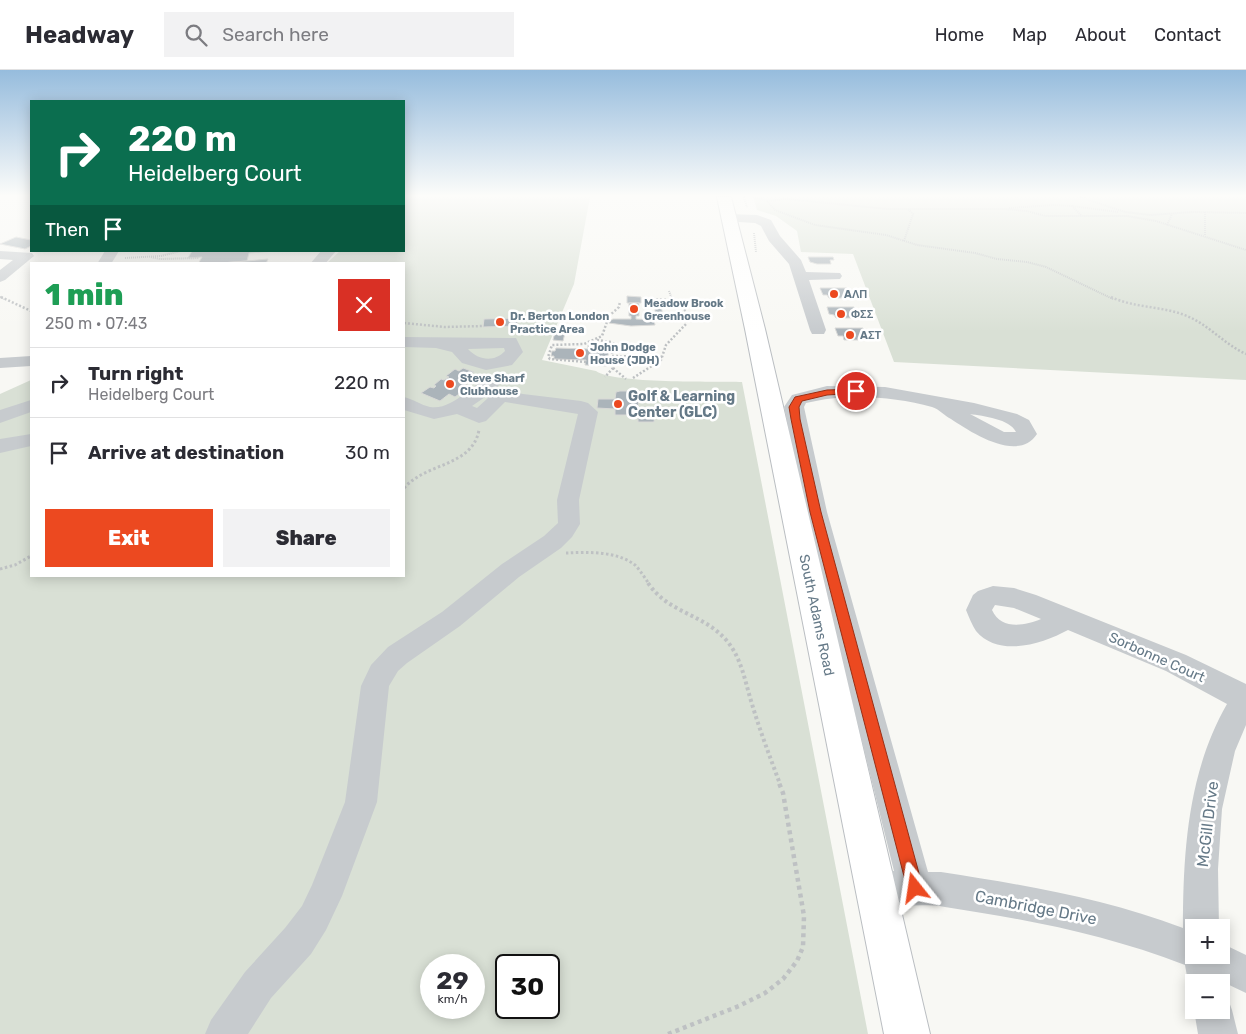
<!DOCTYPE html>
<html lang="en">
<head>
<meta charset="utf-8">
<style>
  :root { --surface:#fff; --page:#f2f2f3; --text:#2b2b33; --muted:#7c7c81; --line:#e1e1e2; --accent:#ec4920 }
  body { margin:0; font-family:Rubik,sans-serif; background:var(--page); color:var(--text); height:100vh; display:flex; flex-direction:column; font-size:19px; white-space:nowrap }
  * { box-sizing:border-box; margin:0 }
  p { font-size:16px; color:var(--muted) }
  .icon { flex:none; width:28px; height:28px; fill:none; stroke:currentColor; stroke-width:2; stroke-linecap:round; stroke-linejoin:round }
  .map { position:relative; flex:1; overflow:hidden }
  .side { position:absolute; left:30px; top:192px; width:375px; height:315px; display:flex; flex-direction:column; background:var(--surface); border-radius:0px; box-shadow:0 2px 12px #0003 }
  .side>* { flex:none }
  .guide { position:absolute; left:30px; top:30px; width:375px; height:152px; border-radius:0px; box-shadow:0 2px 12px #0003; background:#0b6e4f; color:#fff; overflow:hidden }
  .controls { position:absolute; left:1185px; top:849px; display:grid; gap:10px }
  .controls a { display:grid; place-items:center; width:45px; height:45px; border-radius:0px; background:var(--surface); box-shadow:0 2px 12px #0003; font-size:25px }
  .speed { position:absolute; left:420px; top:884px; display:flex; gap:10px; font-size:25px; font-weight:700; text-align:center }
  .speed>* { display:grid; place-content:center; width:65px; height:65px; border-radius:50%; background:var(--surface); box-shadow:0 2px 12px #0003; line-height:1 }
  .speed small { font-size:12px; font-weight:400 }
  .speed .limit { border:2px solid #111; border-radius:8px; background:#fff; color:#111 }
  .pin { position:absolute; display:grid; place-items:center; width:42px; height:42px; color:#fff; margin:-21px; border:2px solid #fff; border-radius:50%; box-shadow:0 1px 5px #0007 }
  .me { position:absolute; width:55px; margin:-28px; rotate:345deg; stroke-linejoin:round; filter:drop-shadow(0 0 4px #0008) }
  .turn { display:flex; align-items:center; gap:18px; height:105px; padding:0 15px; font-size:22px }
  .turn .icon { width:65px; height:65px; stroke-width:2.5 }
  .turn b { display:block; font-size:35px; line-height:42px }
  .then { display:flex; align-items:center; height:48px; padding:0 15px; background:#0003; gap:10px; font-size:19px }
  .round { display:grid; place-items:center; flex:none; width:52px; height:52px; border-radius:0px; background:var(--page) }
  .summary { display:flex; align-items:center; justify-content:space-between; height:85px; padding:0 15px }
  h1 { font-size:30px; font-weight:800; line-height:38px; color:#1e9e55 }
  .primary-button { display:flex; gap:10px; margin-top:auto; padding:10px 15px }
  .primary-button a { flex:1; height:58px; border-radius:0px; background:var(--accent); color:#fff; font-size:20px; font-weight:800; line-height:58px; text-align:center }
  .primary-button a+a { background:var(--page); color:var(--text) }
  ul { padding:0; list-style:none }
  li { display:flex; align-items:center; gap:15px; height:70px; padding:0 15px; border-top:1px solid var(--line) }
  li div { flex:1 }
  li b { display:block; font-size:19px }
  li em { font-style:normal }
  header { display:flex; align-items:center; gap:30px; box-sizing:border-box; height:70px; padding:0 25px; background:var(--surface); border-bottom:1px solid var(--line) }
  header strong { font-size:24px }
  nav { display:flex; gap:28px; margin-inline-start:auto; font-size:18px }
  .search { width:350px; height:45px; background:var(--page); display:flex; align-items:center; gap:12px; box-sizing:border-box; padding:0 18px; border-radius:0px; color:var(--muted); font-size:19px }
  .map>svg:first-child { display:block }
  .green { fill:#d9e0d5; fill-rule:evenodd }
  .building { fill:#abb4ba; stroke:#d9d9d7 }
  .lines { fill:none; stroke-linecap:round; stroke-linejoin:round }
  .major-casing { stroke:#babec2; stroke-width:2 }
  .path-far4 { stroke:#bec1c3; stroke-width:2; stroke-dasharray:1 1; stroke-linecap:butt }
  .path-far3 { stroke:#bec1c3; stroke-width:2.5; stroke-dasharray:2 2; stroke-linecap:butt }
  .path-far2 { stroke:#bec1c3; stroke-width:3; stroke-dasharray:2.5 2.5; stroke-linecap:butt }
  .path-far1 { stroke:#bec1c3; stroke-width:4; stroke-dasharray:3 3; stroke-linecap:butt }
  .path { stroke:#bec1c3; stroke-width:4.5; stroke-dasharray:4 4; stroke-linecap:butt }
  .minor { fill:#c7cbce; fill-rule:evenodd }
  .major { fill:#fff; fill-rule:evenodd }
  .route { fill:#ec4920; stroke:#992f15 }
  .poi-dot { fill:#ec4920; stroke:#fff; stroke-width:2 }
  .labels { text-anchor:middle; stroke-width:5; stroke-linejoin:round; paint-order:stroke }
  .far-poi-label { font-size:11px; font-weight:bold; fill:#657987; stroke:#fff; text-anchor:start }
  .poi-label { font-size:14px; font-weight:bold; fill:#657987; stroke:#fff; text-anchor:start }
  .street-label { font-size:14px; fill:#657987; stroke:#fff }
  .near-street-label { font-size:16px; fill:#657987; stroke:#fff }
</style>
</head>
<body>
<header>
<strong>Headway</strong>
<div class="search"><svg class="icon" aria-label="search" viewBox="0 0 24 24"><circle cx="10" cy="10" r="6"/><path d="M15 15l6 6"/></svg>Search here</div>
<nav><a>Home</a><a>Map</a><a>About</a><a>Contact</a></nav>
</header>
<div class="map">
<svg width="1246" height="964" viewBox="0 0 1246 964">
  <rect width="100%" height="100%" fill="#f8f8f4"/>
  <!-- green -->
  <g class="green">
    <path d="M404 127H590L574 214 542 290 596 301C614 314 715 311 742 312L868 964H0V324L31 310V506H404V194H326L340 181H404ZM431 895H474V938H431ZM506 895H549V938H506Z"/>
    <path d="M753 127H1246V310L894 292 853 184 801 182 797 161 776 146 757 140Z"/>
  </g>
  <!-- building -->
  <g class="building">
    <path d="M16 167 31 170V176L25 179 0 174Z"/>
    <path d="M192 181H275L249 183 247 191 208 194H198L202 187 188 188Z"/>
    <path d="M808 187H833L834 190H830L831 194H817L810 192Z"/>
    <path d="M268 189 266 194H208L247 191Z"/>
    <path d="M820 218H847L849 223H845V228H829L827 225H823Z"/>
    <path d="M627 226 641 227V233H627Z"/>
    <path d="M629 233H639V246H636V249L654 250 655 255 631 256 609 253V251L613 249H631V246H629Z"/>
    <rect x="655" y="233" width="7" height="13"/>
    <path d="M827 237H854L856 243H853V248H836L834 245 829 244Z"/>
    <path d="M518 248 517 256 483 257 484 249Z"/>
    <path d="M556 258 566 259 563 271 553 270Z"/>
    <path d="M835 258H863L866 264H862V270H844L843 266H838Z"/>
    <path d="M588 275H609L607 296 585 295 586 290 554 289V286H551L552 281H555L556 278 588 279Z"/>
    <path d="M463 298 474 302 469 305 474 306 464 314 470 316 455 327 449 324 440 331 421 323 430 317 434 318 436 316 434 315 441 309 444 310 449 307 446 306 455 299 459 301Z"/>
    <path d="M620 321H639L638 342H655L654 352H638V345H615V339L597 338 598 329H615L616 322Z"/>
  </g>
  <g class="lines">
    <!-- major casing -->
    <g class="major-casing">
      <path id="major" d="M717 127H731L765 259 930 964H884L745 259Z"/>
    </g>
    <!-- path-far4 -->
    <g class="path-far4">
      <path d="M744 127 747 137"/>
      <path d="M753 127 767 131 775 140 815 155 886 165 917 175 975 183 997 189 1027 192 1046 197 1113 229"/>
      <path d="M1080 127 1125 142 1151 145 1193 142 1246 143"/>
      <path d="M767 131 787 129 887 139H1006L1027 141 1045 146H1127L1156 151 1246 180"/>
      <path d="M1009 138 1053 135 1072 136"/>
      <path d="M1205 142V166"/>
      <path d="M1081 145 1072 136 1118 142"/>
      <path d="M1167 155 1172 144"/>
      <path d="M754 163 756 182"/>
      <path d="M904 171 913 144 908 139"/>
      <path d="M151 187 160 189 199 188"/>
      <path d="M125 188 161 186 180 181"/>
      <path d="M669 221 672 229"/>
      <path d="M0 227 4 229"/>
    </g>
    <!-- path-far3 -->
    <g class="path-far3">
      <path d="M1 227 31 241"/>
      <path d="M1111 227C1134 238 1163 236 1187 246 1209 255 1224 274 1246 284"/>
      <path d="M652 229 672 230"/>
      <path d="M404 253 445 257 483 256"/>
      <path d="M597 270 611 272 616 275 612 282 613 298 605 307"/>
      <path d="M612 286 662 287"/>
      <path d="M586 292 550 289 548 287 552 275 584 274 602 266 609 246 619 237 620 231"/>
      <path d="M613 298 626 309"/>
      <path d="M633 308 661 290 666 275 686 254 687 242 671 227"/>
    </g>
    <!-- path-far2 -->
    <g class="path-far2">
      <path d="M404 418C427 392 472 397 479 360"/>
      <path d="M566 483C588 482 617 481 635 495 640 500 645 508 649 514"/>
      <path d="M0 499 15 495 31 486"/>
    </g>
    <!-- path-far1 -->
    <path class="path-far1" d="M648 513C669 544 703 543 727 571 742 589 745 612 752 634 760 661 770 687 780 714"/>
    <!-- path -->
    <path class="path" d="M668 964 739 936 765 923 783 909 797 891 803 877 804 846 783 723 779 713"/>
    <!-- minor -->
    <g class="minor">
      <path d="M728 144 757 145 771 150 780 166 801 190 806 202 840 203 842 206 840 209 809 210 826 260 824 264H812L810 260 789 194 769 171 761 156 755 153 723 151 721 148 723 145Z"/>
      <path d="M0 181 32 183 34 186 5 210 0 212V200L13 190 0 189Z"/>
      <path d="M105 181H119L111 194H97Z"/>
      <path d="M321 181H336L325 194H310Z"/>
      <path d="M404 267 516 268 523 282 512 295 486 300 462 293 452 282 436 278 404 277ZM504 278 505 281C494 293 478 290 468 279Z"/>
      <path d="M31 286V296L0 298V288Z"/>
      <path d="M494 306 500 307 503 311 496 318 523 324 581 331 588 333 598 342 579 430 580 454 572 467 561 478 519 507 460 556 407 593 398 601 389 616 377 732 342 826 326 860 311 884 271 928 248 964H205L211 950 245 902 285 858 302 836 312 815 345 732 361 616 371 595 388 577 442 542 502 494 544 466 558 453 557 430 578 344 505 332 486 351 479 353 457 344 434 349 404 340V327C413 329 421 335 430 337 454 341 473 311 494 306ZM485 327 488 328 477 338 472 336Z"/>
      <path d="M827 316 885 317 974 333 1017 344 1029 350 1037 364C1018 393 972 363 951 349 945 346 939 339 932 337 893 326 845 323 806 333L804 337 827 442 928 802H941C1025 815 1103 828 1183 858 1183 781 1188 702 1227 634L1166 601 1068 560C1042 574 999 588 976 561 972 555 969 547 966 540L973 525 978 521 993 516 1014 518 1036 525 1186 585 1246 614V655L1235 681 1222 739 1218 799 1219 858H1194V885H1221V873L1246 885V923L1225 913 1221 923V912H1194V925L1188 912 1185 895C1104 864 1030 850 945 837 917 832 888 841 862 830L857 818 862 806 874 801H894L805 442 784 337 792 325ZM970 344C983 346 1010 349 1016 362H1004ZM995 535 1014 538 1041 549C1024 556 1001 560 992 540Z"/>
      <path d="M31 330V342L0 353V340Z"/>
      <path d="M31 364V376L0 383V369Z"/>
      <path d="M1221 924 1227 926 1232 940 1238 964H1198L1194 940H1221Z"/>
    </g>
    <!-- major -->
    <use href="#major" class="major"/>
  </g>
  <!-- sky -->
  <linearGradient id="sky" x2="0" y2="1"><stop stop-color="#96bcdd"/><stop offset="0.48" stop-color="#fcfcfa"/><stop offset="1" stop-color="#fcfcfa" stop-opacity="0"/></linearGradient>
  <rect width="1246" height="262" fill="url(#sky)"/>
  <!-- route -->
  <path class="route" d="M856 319 860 321 859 323 827 325 802 331 799 337 800 349 821 442 923 818 921 824 915 827 909 824 907 818 810 442 791 349 789 337 795 327 827 320Z"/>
  <!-- markers -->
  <g class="poi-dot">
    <circle cx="834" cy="224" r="5"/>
    <circle cx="634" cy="239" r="5"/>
    <circle cx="841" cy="244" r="5"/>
    <circle cx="500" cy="252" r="5"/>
    <circle cx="850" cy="265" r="5"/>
    <circle cx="580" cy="283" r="5"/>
    <circle cx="450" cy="314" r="5"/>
    <circle cx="618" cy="334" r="5"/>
  </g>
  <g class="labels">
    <!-- far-poi labels -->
    <g class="far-poi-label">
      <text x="844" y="228">AΛΠ</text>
      <text x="644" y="237">Meadow Brook<tspan x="644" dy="13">Greenhouse</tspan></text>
      <text x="851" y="248">ΦΣΣ</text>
      <text x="510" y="250">Dr. Berton London<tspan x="510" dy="13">Practice Area</tspan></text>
      <text x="860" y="269">AΣΤ</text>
      <text x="590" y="281">John Dodge<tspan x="590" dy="13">House (JDH)</tspan></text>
      <text x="460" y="312">Steve Sharf<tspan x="460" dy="13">Clubhouse</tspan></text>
    </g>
    <!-- poi labels -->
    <g class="poi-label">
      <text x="628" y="331">Golf &amp; Learning<tspan x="628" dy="16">Center (GLC)</tspan></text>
    </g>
    <!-- street labels -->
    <g class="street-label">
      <text transform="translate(817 545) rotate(78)" y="5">South Adams Road</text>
      <text transform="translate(1157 587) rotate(24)" y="5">Sorbonne Court</text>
    </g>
    <!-- near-street labels -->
    <g class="near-street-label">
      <text transform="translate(1207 754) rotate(-83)" y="6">McGill Drive</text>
      <text transform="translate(1036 837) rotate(11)" y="6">Cambridge Drive</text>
    </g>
  </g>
</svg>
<div class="controls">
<a>+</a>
<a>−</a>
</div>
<div class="speed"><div>29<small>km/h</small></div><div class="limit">30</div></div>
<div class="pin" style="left:856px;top:321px;background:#d93025"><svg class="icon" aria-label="arrive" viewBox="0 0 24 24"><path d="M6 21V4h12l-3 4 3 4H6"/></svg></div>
<svg class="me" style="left:915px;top:818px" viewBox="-20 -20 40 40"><path d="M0-17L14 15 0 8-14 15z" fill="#ec4920" stroke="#fff" stroke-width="4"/></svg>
<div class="guide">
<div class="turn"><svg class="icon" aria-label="right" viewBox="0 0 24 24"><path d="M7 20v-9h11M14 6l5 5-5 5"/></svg><div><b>220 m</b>Heidelberg Court</div></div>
<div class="then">Then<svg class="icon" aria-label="arrive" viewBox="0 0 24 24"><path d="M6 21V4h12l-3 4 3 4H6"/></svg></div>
</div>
<section class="side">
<div class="summary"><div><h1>1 min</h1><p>250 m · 07:43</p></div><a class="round" style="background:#d93025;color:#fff"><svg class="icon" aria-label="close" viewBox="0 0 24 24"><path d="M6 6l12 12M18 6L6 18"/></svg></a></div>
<ul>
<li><svg class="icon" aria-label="right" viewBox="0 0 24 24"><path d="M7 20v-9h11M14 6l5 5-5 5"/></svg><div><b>Turn right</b><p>Heidelberg Court</p></div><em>220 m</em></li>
<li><svg class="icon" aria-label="arrive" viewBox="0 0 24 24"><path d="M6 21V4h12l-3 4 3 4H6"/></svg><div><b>Arrive at destination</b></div><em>30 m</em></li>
</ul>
<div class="primary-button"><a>Exit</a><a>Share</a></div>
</section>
</div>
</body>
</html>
